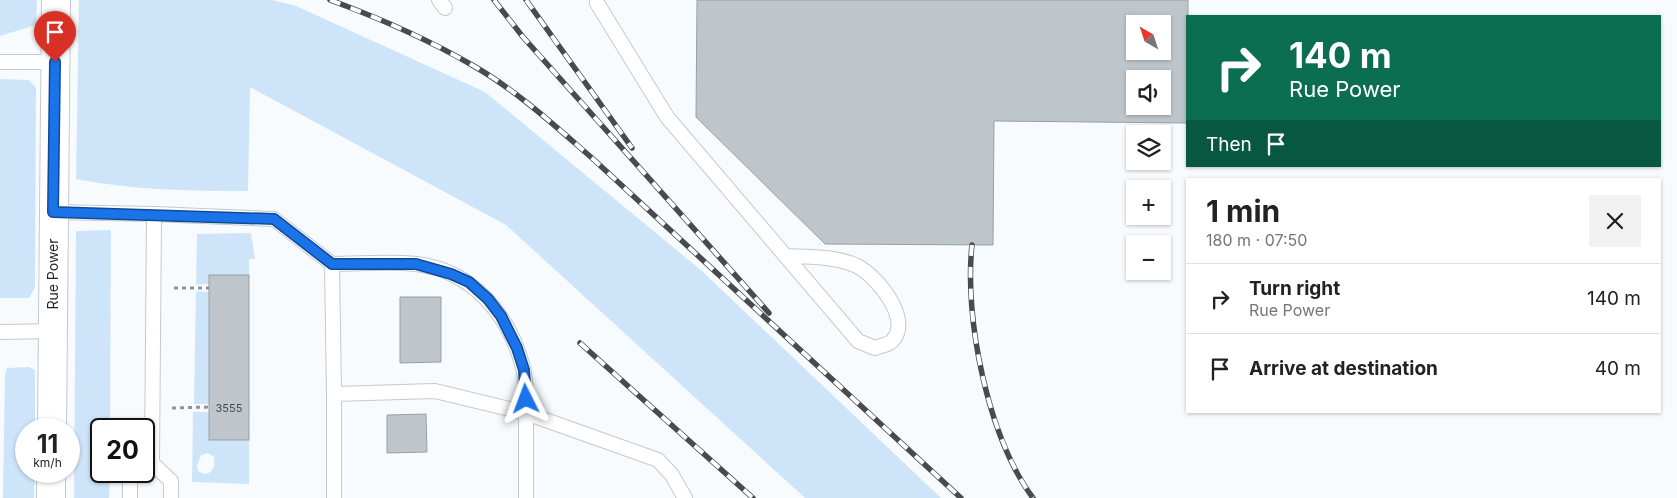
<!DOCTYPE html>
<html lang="en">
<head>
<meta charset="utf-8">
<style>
  :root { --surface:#fff; --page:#f2f2f2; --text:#222; --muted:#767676; --line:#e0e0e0 }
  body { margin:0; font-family:Inter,sans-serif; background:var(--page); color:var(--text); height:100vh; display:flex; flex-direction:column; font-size:19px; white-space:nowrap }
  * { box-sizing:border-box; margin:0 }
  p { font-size:16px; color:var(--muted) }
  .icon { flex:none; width:28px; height:28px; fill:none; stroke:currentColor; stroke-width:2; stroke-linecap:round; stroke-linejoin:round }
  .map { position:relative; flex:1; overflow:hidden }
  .panel { position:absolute; left:1186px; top:178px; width:475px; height:235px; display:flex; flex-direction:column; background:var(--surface); border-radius:0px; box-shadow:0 1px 4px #0004 }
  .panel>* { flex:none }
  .banner { position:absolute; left:1186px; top:15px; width:475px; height:152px; border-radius:0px; box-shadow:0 1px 4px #0004; background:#0b6e4f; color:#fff; overflow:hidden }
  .needle { width:32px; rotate:321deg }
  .buttons { position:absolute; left:1126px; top:15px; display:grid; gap:10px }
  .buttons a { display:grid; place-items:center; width:45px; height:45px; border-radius:0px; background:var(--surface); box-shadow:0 1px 4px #0004; font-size:25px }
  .speed { position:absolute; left:15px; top:418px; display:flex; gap:10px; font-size:25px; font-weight:700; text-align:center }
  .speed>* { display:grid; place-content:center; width:65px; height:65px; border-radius:50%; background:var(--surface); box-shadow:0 1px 4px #0004; line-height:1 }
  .speed small { font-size:12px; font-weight:400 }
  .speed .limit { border:2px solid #111; border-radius:8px; background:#fff; color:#111 }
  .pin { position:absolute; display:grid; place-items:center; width:42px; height:42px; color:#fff; margin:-51px -21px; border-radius:50% 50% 50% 0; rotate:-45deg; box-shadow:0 0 5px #0007 }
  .pin .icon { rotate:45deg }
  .me { position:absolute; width:55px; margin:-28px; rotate:357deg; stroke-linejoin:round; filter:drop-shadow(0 0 4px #0008) }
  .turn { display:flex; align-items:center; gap:18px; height:105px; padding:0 20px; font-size:22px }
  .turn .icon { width:65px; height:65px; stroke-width:2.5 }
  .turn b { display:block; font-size:35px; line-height:42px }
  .then { display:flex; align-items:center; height:48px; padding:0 20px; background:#0003; gap:10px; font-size:19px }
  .round { display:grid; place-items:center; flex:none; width:52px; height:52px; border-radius:0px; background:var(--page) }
  .overview { display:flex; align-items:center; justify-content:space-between; height:85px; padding:0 20px }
  h1 { font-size:30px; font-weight:700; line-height:38px }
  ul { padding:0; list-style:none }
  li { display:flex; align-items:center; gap:15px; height:70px; padding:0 20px; border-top:1px solid var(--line) }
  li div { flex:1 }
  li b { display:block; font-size:19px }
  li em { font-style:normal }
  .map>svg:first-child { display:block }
  .green { fill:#cee5f9; fill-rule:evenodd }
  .building { fill:#bec6cc; stroke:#989fa6; fill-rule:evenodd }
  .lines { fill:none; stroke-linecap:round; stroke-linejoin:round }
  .lane-casing { stroke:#c2cad1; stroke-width:16 }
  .street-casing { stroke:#c2cad1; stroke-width:30 }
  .path { stroke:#8f9395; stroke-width:3; stroke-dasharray:4 4; stroke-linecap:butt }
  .lane { stroke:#fff; stroke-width:14 }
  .street { stroke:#fff; stroke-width:28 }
  .rail-casing { stroke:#484b4d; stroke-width:5.5 }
  .rail { stroke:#fff; stroke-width:4; stroke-dasharray:11; stroke-linecap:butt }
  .route-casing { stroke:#114b97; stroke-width:12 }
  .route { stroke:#1a73e8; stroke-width:9 }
  .labels { text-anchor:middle; stroke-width:5; stroke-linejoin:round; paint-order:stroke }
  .number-label { font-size:11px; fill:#474b4e }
  .street-label { font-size:14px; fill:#1f2224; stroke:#fff }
</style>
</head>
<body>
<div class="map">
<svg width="1677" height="498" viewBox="0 0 1677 498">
  <rect width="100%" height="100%" fill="#f7fbfd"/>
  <!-- green -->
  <g class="green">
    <path d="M0 0H37L36 25 0 36Z"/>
    <path d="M79 0H272L296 6 485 92 702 271 941 498H805L506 225 250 87 248 191C190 191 133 190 76 179Z"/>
    <path d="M0 79 29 80 36 88 35 287 29 298H0Z"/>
    <path d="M111 230 110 429H101V471H110L109 498H74L76 231Z"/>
    <path d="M251 233 255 259H249V275H209V284L196 285 197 234Z"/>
    <path d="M196 291 209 292V404H194Z"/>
    <path d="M29 367 35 370V429H26V471H35L34 498H3L5 374 7 368Z"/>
    <path d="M193 412H209V440H249V484L192 482ZM208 453 214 457C216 468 210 479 198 471L197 466 201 455Z"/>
  </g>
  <!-- building -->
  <g class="building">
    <path d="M697 0H1188V123L994 121 993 245 825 244 696 117ZM1135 24H1162V51H1135ZM1135 79H1162V106H1135Z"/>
    <rect x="209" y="275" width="40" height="165"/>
    <path d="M400 297H441V362L400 363Z"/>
    <path d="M426 414 427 452 387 453V415Z"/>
  </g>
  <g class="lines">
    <!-- lane casing -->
    <g class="lane-casing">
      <g id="lane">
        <path d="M439 0 445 8"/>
        <path d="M597 0V3L667 117 858 341 875 348C880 346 888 345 892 341 913 320 877 276 857 266 836 256 809 257 785 256"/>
        <path d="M0 62H55"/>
        <path d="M53 212 154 214 152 463 144 469"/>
        <path d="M154 214 274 219 332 264"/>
        <path d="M0 332 53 331"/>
        <path d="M334 394 332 264C359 264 388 261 416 264 472 270 510 315 523 368 527 382 525 399 526 413L658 460 672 475 685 498"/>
        <path d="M152 463 171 481V498"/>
        <path d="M130 498V478L140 471"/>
        <path d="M334 498V394L435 391 526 413V498"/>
      </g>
    </g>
    <!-- street casing -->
    <g class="street-casing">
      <g id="street">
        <path d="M52 429 56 0"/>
        <path d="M51 498V471"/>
      </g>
    </g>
    <!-- path -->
    <g class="path">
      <path d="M174 288H209"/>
      <path d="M172 408 209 407"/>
    </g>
    <!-- lane -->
    <use href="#lane" class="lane"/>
    <!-- street -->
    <use href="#street" class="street"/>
    <!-- rail casing -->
    <g class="rail-casing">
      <g id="rail">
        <path d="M330 0C379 18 427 39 472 65 516 90 554 125 592 158L961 498"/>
        <path d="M494 0 523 37 769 313"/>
        <path d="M526 0 632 148"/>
        <path d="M972 245C964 319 988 437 1033 498"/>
        <path d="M580 343 753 498"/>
      </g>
    </g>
    <!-- rail -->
    <use href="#rail" class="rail"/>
  </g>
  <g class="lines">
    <!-- route casing -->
    <g class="route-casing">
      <path id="route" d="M55 62 53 212 274 219 332 264H416L451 274 469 282 488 299 501 316 517 348 524 370 526 399"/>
    </g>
    <!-- route -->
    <use href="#route" class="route"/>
  </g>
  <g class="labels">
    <!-- number labels -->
    <g class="number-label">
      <text x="229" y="412">3555</text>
    </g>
    <!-- street labels -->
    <g class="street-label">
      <text transform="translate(53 274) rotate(-90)" y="5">Rue Power</text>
    </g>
  </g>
</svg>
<div class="buttons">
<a><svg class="needle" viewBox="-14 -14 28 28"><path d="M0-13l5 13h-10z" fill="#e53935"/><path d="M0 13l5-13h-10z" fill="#767676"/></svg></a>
<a><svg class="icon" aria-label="sound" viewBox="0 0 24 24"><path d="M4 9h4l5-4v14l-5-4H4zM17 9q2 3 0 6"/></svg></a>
<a><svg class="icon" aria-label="layers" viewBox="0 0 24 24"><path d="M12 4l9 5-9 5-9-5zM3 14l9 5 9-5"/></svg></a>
<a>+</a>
<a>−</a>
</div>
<div class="speed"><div>11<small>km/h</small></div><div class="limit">20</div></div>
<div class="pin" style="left:55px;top:62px;background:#d93025"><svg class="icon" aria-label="arrive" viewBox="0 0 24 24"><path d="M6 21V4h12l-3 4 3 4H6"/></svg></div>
<svg class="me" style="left:526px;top:399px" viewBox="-20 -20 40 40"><path d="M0-17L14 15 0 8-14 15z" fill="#1a73e8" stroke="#fff" stroke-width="4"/></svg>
<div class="banner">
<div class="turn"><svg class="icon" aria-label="right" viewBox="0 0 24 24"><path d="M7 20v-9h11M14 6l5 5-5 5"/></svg><div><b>140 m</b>Rue Power</div></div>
<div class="then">Then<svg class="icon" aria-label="arrive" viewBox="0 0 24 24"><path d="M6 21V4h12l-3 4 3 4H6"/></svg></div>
</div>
<section class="panel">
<div class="overview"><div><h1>1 min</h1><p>180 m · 07:50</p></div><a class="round"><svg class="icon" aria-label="close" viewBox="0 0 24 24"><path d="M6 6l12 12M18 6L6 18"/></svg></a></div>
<ul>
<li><svg class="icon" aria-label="right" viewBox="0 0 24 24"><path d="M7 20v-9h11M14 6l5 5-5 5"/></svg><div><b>Turn right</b><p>Rue Power</p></div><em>140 m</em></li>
<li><svg class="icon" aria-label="arrive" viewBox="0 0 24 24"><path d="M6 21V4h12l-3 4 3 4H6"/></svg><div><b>Arrive at destination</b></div><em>40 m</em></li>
</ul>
</section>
</div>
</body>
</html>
